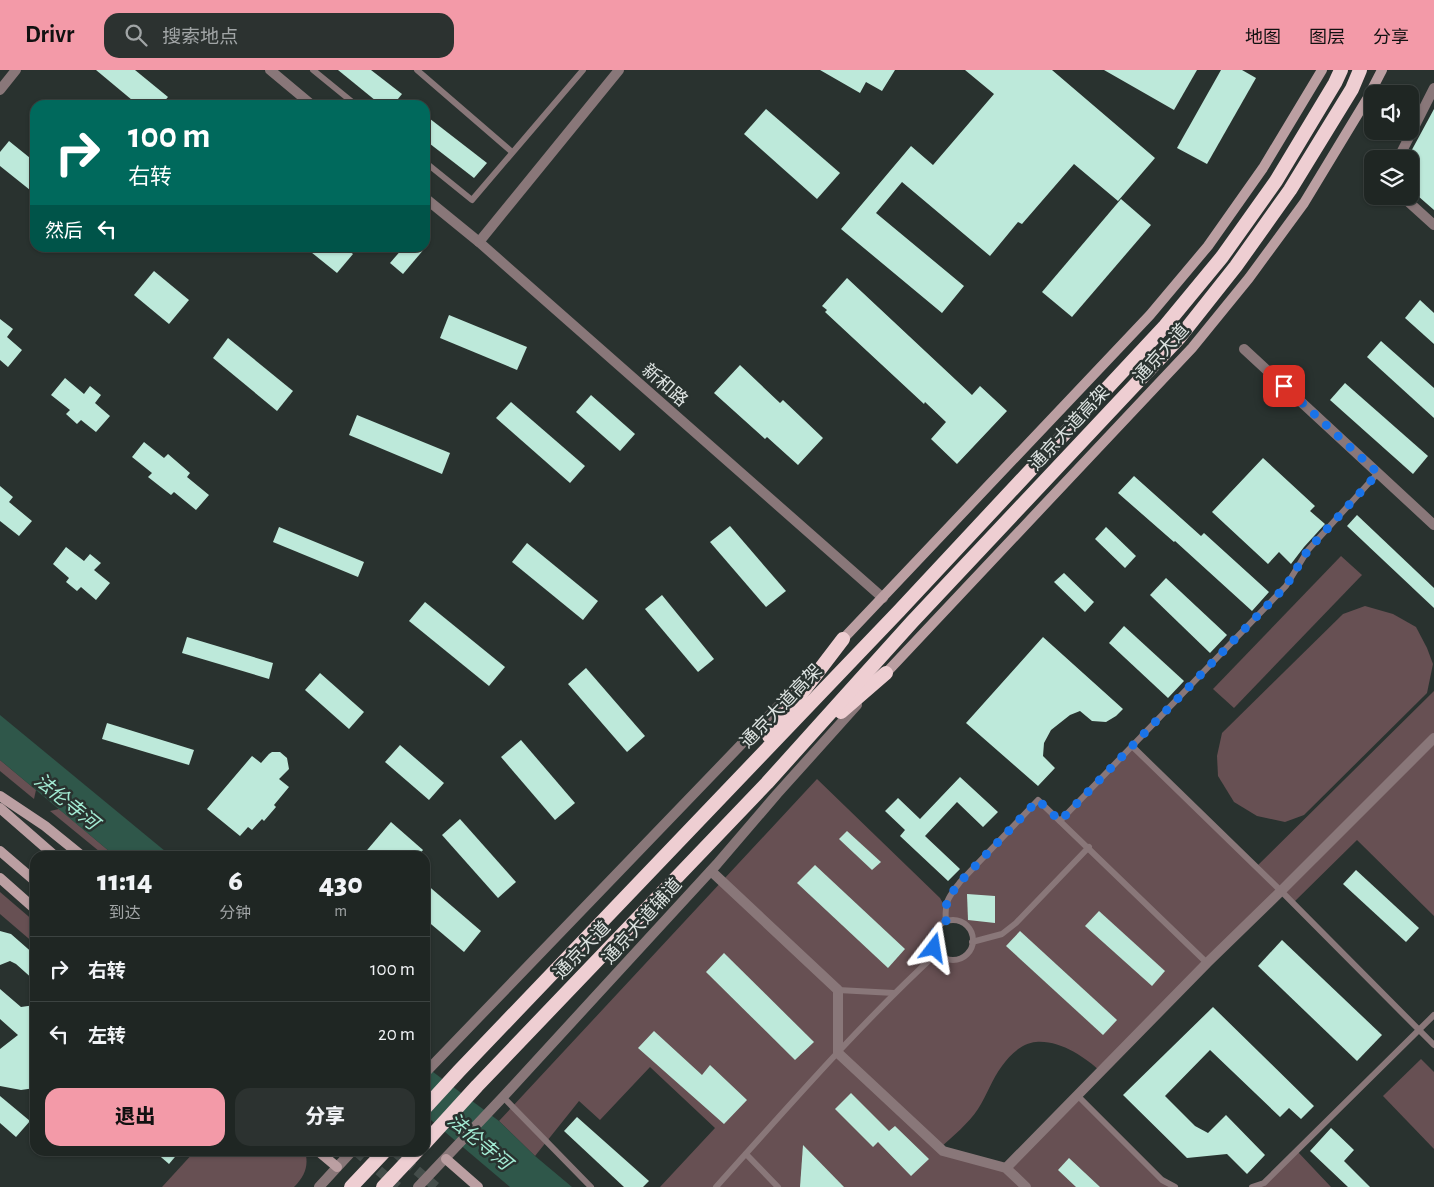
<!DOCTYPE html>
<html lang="zh">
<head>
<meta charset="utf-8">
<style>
  :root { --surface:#1f2623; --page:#2c3230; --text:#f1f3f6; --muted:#a1a5a6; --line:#3c4341; --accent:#f39aa8 }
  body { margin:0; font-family:"Alegreya Sans","Noto Sans SC",sans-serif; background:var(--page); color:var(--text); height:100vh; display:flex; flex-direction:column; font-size:19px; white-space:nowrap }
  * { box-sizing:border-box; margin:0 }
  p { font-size:16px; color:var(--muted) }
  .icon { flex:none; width:28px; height:28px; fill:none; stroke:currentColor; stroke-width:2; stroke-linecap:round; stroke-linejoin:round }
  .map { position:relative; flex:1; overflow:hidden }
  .details { position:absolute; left:30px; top:781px; width:400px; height:305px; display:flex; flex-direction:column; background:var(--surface); border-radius:15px; box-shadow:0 1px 4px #0004,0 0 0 1px var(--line) }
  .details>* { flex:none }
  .banner { position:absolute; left:30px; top:30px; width:400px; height:152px; border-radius:15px; box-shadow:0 1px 4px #0004,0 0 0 1px var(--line); background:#00695c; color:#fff; overflow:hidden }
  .fabs { position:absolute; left:1364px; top:15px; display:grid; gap:10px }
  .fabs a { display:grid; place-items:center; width:55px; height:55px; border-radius:10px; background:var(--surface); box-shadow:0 1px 4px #0004,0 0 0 1px var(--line); font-size:25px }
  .pin { position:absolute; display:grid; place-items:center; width:42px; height:42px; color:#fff; margin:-21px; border-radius:10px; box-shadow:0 2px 8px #0006 }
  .me { position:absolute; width:55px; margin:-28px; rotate:14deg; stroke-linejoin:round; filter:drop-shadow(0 0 4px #0008) }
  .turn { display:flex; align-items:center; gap:18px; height:105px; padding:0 15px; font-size:22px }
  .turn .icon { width:65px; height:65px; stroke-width:2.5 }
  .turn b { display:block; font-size:35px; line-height:42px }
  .then { display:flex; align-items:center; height:48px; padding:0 15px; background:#0003; gap:10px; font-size:19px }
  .eta { display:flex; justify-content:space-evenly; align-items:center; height:85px; text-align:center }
  .eta b { font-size:30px; font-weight:800; line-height:35px }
  .cta { display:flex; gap:10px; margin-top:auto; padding:10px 15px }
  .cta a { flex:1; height:58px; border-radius:15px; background:var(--accent); color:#111; font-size:20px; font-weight:800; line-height:58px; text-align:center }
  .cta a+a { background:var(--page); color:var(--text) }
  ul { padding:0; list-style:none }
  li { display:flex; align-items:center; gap:15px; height:65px; padding:0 15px; border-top:1px solid var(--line) }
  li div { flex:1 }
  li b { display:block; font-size:19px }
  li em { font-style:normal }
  header { display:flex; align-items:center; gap:30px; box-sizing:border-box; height:70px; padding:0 25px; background:var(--accent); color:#111 }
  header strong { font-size:24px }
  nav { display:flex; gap:28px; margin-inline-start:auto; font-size:18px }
  .search { width:350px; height:45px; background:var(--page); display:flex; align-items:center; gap:12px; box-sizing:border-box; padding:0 18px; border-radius:15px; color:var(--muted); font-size:19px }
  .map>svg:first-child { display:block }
  .green { fill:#675053; fill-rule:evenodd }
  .water { fill:#2f574a }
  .building { fill:#bde9da }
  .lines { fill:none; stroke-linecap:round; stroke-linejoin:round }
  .secondary-tunnel { stroke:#444d4a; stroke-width:10; stroke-dasharray:10 5; stroke-linecap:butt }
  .service { stroke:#897779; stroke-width:6 }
  .minor { stroke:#897779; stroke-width:10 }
  .tertiary { stroke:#897779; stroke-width:10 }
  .secondary { stroke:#bb9fa2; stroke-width:10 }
  .trunk { stroke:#eeced2; stroke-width:14 }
  .route { stroke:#1a73e8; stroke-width:9; stroke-dasharray:0 16.2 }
  .labels { text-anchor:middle; stroke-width:5; stroke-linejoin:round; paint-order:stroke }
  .street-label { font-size:18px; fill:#dee4e2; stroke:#29322f }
  .water-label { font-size:19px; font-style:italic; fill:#a3ecd4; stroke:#29322f }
</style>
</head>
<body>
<header>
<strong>Drivr</strong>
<div class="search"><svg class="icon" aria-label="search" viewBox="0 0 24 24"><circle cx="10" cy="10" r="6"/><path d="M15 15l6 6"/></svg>搜索地点</div>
<nav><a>地图</a><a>图层</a><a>分享</a></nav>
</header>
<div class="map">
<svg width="1434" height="1117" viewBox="0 0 1434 1117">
  <rect width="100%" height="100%" fill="#29322f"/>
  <!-- green -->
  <g class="green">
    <path d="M1341 486 1362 505 1234 638 1213 619Z"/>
    <path d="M1365 536 1393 544 1416 557 1427 578 1433 594 1427 623 1304 745 1285 752 1257 746 1234 732 1218 706 1217 686 1222 663 1343 544Z"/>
    <path d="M1434 621V846L1357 770 1293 833 1282 822 1101 1002C1085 987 1060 970 1036 972 1022 973 1010 985 1002 996 992 1009 987 1025 978 1039 969 1053 952 1067 940 1078L1006 1098 1078 1026 1162 1110 1175 1117H660L715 1058 650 997 600 1050 579 1031 535 1086 499 1051 817 709 940 828 945 837 950 826 1038 730 1060 750 1133 677 1256 797ZM953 850C996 858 958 912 936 881 926 867 938 852 953 850Z"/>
    <path d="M0 690 36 720 34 729 0 701Z"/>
    <path d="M59 739 115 786H105L50 741Z"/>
    <path d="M0 822 35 852V874L0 844Z"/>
    <path d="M1421 989 1434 1002V1079L1383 1026Z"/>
    <path d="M195 1081H305C309 1096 305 1106 294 1117H162Z"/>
    <path d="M1297 1081 1331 1117H1252L1264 1113Z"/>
  </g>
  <!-- water -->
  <g class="water">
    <path d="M0 645 171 786H115L0 690Z"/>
    <path d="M425 996 499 1051 535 1086 572 1117H510L425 1045Z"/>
  </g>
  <!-- building -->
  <g class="building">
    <path d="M96 0H135L168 27 161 35H138Z"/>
    <path d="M338 0H371L402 24 393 35H381Z"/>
    <path d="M820 0H895L882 21 866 12 860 23Z"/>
    <path d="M965 0H1052L1155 88 1118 131 1074 94 1022 154 1018 152 990 186 902 112 876 143 964 216 942 243 841 159 911 76 933 95 994 24Z"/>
    <path d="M1104 0H1197L1174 40Z"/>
    <path d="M1221 0H1242L1256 8 1207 94 1177 78Z"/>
    <path d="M766 39 840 103 817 129 744 64Z"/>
    <path d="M1434 39V140L1410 119V88L1408 87Z"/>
    <path d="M425 45 487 93 474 108 425 70Z"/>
    <path d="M9 71 35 92V124L0 96V82Z"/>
    <path d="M1121 129 1151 155 1072 247 1042 222Z"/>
    <path d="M306 178H345L353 184 337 203Z"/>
    <path d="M403 178H425L403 204 390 193Z"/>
    <path d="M154 201 189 230 169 254 134 225Z"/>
    <path d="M847 208 972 325 980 316 1007 341 957 394 931 369 946 352 925 332 924 334 825 242 827 240 822 236Z"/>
    <path d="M1420 230 1434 243V274L1405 248Z"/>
    <path d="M449 245 527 277 517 300 440 268Z"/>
    <path d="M0 249 13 259 7 267 22 280 8 297 0 290Z"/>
    <path d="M228 268 293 321 277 341 213 288Z"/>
    <path d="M1381 271 1434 318V348L1367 287Z"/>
    <path d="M740 295 780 333 783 330 823 368 798 395 767 367 765 369 714 323Z"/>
    <path d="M65 308 84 324 90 316 101 325 95 333 110 346 96 362 81 350 77 354 66 344 70 340 51 325Z"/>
    <path d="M1345 313 1428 386 1413 404 1330 330Z"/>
    <path d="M591 325 635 364 620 381 576 342Z"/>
    <path d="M511 332 585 396 570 413 496 348Z"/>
    <path d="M357 345 450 383 442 404 349 365Z"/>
    <path d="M144 372 164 388 168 384 190 403 187 407 209 425 196 440 174 422 171 425 148 407 152 403 132 387Z"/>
    <path d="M1263 388 1315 436 1310 441 1325 454 1304 477 1291 494 1279 482 1268 494 1212 442Z"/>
    <path d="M1134 406 1201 466 1204 463 1269 522 1252 541 1175 471 1174 472 1118 423Z"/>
    <path d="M0 416 13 427 9 432 32 451 19 466 0 451Z"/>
    <path d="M1357 445 1434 518V538L1347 456Z"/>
    <path d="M730 456 786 521 766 537 710 472Z"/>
    <path d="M279 457 364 492 358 507 273 472Z"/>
    <path d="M1106 457 1136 486 1125 498 1095 469Z"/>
    <path d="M527 473 598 531 583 550 512 492Z"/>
    <path d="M66 477 84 491 90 484 101 493 94 500 110 513 96 530 81 517 77 521 66 512 69 508 53 494Z"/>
    <path d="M1064 503 1094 532 1085 542 1054 512Z"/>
    <path d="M1166 508 1227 565 1210 583 1150 525Z"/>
    <path d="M662 525 714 589 698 602 645 539Z"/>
    <path d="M425 532 505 597 489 616 409 551Z"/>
    <path d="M1124 556 1184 611 1168 628 1109 573Z"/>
    <path d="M187 567 273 593 269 609 182 583Z"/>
    <path d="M1043 567 1123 639 1116 646 1106 652 1092 651 1080 641 1070 645 1051 660 1044 673 1043 686 1055 698 1038 716 966 653Z"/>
    <path d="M586 598 645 666 627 682 568 614Z"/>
    <path d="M320 603 364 642 349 659 305 620Z"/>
    <path d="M107 653 194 680 189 695 102 669Z"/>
    <path d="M521 670 575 733 555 750 501 687Z"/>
    <path d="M400 675 444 713 429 730 385 692Z"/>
    <path d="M272 682H280L287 688 289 699 279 709 289 717 274 735 276 737 264 751 262 749 252 760 248 757 240 766 207 739 252 686 261 693 269 684Z"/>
    <path d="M960 707 998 742 983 757 957 732 925 766 960 799 948 811 900 766 905 760 885 741 898 728 920 749Z"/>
    <path d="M460 749 516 812 498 828 442 765Z"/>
    <path d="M391 752 423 780 418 786H362Z"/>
    <path d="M847 761 881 792 872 800 839 769Z"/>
    <path d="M815 795 905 879 888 898 797 813Z"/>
    <path d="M1356 800 1419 858 1406 872 1343 814Z"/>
    <path d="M425 813 481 861 464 882 425 849Z"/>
    <path d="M967 824 995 826V853L968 850Z"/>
    <path d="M1099 841 1165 901 1152 916 1085 856Z"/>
    <path d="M0 861 11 864 35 885V911L16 894 10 891 0 895Z"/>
    <path d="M1020 861 1117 950 1103 965 1006 876Z"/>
    <path d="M1282 870 1382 965 1357 991 1258 896Z"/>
    <path d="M724 883 814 972 795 990 706 902Z"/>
    <path d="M0 919 21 937 35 935V1018L21 1020 0 1016V979L18 965 0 949Z"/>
    <path d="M1213 937 1314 1036 1301 1049 1289 1038 1280 1047 1210 980 1165 1026 1195 1056 1208 1063 1226 1045 1265 1085 1247 1104 1227 1084 1187 1088 1123 1025Z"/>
    <path d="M654 961 702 1005 710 995 747 1030 724 1054 638 978Z"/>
    <path d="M851 1023 889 1061 895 1056 929 1089 911 1106 878 1072 873 1077 835 1039Z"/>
    <path d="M0 1026 30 1051 16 1067 0 1053Z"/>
    <path d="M577 1047 649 1111 643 1117H624L564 1061Z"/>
    <path d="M1331 1058 1354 1080 1344 1091 1370 1117H1348L1310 1081Z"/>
    <path d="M803 1075 844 1117H800Z"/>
    <path d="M154 1081H180L169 1094Z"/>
    <path d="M1069 1088 1100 1117H1076L1058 1100Z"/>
  </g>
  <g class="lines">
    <!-- secondary-tunnel -->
    <g class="secondary-tunnel">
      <path d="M356 1081 398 1117"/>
      <path d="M394 1081 436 1117"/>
    </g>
    <!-- service -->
    <g class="service">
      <path d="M313 0 356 35"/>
      <path d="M417 0 512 82"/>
      <path d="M425 92 472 130 583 0"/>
      <path d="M1133 677 1281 821 1434 975"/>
      <path d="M1060 751 1286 516 1308 480 1378 403"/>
      <circle cx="953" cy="870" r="20"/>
      <path d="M946 851C944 831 949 827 960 812L1038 730 1207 893"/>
      <path d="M972 872 1002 864 1016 853 1089 777"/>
      <path d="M838 920 894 923"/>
      <path d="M1078 1026 1162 1110 1175 1117"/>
      <path d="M503 1027 591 1117"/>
      <path d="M746 1084 778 1117"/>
      <path d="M716 1117C788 1037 858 956 937 883"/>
      <path d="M1252 1117 1264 1113 1434 945"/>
    </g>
    <!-- minor -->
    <g class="minor">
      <path d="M1398 89 1434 18"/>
      <path d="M1402 126 1434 155"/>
      <path d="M1244 279 1434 455"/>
      <path d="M711 801 838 920V983L943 1081 1006 1098 1026 1117"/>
      <path d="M1006 1098 1207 893 1281 821 1434 668"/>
    </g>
    <!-- tertiary -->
    <g class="tertiary">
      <path d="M270 0 312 35"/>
      <path d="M0 20 16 0"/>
      <path d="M425 128 479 172 883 528"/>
      <path d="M479 172 619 0"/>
      <path d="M425 1003 811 602"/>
      <path d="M319 1117 352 1081"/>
      <path d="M418 1117 503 1027 717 794 777 724 857 635"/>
    </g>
    <!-- secondary -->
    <g class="secondary">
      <path d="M843 569 1150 245 1208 176 1263 98 1322 0"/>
      <path d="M886 603 1192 278 1249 208 1304 133 1367 29 1382 0"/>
      <path d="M0 726 45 756 82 786"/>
      <path d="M0 738 55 786"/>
      <path d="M0 781 35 811"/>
      <path d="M0 808 35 839"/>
      <path d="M318 1081 337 1097"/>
      <path d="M446 1089 478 1117"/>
    </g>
    <!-- trunk -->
    <g class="trunk">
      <path d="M841 642 886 603"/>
      <path d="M769 666 843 569"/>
      <path d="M425 1038 459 1001 899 541 1165 256 1222 187 1276 111 1335 13 1341 0"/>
      <path d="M425 1073 477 1016 767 713 912 552 1179 268 1236 196 1290 120 1352 19 1360 0"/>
      <path d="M351 1117 385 1081"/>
      <path d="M383 1117 417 1081"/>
    </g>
  </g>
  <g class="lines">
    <!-- route -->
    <path class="route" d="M934 878C931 866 935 857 946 851 944 831 949 827 960 812L1038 730 1060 751 1286 516 1308 480 1378 403 1284 316"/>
  </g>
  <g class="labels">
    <!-- street labels -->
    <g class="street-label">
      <text transform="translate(1161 283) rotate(-48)" y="6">通京大道</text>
      <text transform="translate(665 315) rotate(41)" y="6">新和路</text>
      <text transform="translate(1069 358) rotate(-47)" y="6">通京大道高架</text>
      <text transform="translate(781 636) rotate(-46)" y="6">通京大道高架</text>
      <text transform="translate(642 851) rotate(-48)" y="6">通京大道辅道</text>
      <text transform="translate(582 880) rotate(-46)" y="6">通京大道</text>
    </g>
    <!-- water labels -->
    <g class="water-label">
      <text transform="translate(67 731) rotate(39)" y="7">法伦寺河</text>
      <text transform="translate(480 1071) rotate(40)" y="7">法伦寺河</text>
    </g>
  </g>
</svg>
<div class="fabs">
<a><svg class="icon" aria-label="sound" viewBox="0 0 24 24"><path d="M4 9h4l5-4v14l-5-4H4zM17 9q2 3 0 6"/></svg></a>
<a><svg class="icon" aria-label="layers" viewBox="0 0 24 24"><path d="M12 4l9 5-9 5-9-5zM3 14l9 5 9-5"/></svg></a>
</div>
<div class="pin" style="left:1284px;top:316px;background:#d93025"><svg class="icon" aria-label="arrive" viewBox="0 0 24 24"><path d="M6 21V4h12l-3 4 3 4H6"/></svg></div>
<svg class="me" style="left:934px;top:878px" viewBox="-20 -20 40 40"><path d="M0-17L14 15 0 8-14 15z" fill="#1a73e8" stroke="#fff" stroke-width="4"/></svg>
<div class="banner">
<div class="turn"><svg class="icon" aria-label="right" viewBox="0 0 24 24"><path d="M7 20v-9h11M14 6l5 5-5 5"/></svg><div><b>100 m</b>右转</div></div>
<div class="then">然后<svg class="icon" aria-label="left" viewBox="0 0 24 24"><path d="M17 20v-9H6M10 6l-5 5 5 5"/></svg></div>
</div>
<section class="details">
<div class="eta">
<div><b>11:14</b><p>到达</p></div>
<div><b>6</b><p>分钟</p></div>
<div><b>430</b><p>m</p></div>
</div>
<ul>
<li><svg class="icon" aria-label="right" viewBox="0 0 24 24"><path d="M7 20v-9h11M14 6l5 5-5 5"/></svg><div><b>右转</b></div><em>100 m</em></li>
<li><svg class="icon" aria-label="left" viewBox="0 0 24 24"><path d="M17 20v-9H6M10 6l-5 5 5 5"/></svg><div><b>左转</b></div><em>20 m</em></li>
</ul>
<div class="cta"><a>退出</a><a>分享</a></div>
</section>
</div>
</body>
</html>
